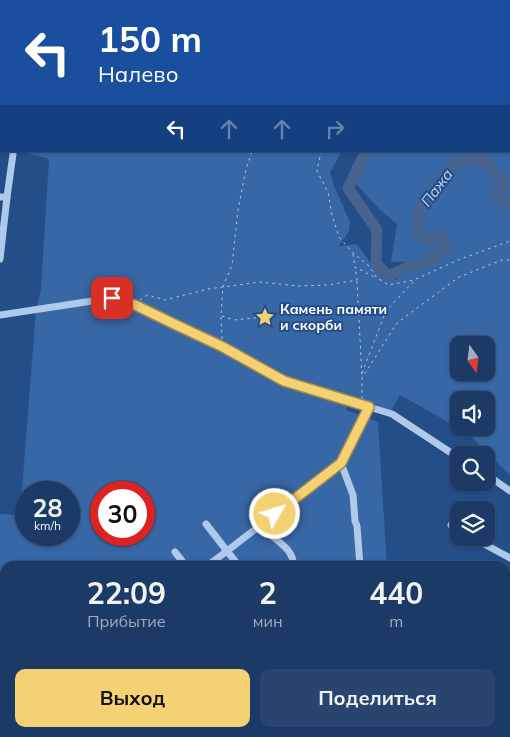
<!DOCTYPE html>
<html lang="ru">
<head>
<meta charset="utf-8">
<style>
  :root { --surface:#1b3a66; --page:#28456f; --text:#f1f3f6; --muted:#a0adbf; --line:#39547a; --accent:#f4d173 }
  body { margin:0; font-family:Mulish,sans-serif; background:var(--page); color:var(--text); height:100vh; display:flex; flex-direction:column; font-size:19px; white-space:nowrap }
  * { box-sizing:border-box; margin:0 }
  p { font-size:16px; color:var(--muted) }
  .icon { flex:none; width:28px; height:28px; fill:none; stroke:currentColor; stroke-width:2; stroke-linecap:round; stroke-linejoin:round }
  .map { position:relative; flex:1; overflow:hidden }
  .side { position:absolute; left:0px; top:561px; width:510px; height:176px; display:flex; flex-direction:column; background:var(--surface); border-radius:15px 15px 0 0; box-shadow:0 1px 4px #0004,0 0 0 1px var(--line) }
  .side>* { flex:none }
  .banner { position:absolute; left:0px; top:0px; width:510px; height:152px; box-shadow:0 1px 4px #0004,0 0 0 1px var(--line); background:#1a4fa0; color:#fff; overflow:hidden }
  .needle { width:32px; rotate:166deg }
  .tools { position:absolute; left:450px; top:336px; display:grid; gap:10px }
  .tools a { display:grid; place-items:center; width:45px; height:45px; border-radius:10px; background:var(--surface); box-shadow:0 1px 4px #0004,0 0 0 1px var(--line); font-size:25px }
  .speed { position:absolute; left:15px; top:481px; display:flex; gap:10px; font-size:25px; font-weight:700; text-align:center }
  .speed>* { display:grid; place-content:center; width:65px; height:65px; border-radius:50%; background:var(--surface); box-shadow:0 1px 4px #0004,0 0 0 1px var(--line); line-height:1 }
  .speed small { font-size:12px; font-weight:400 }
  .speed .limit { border:8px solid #d22; background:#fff; color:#111 }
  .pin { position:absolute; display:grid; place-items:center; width:42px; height:42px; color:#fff; margin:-21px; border-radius:10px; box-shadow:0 2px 8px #0006 }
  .me { position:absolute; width:55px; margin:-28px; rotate:52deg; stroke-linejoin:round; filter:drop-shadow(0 0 4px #0008) }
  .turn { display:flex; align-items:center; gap:18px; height:105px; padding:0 15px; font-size:22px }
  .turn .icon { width:65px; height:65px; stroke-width:2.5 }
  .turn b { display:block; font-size:35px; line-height:42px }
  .lanes { display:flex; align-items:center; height:48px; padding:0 15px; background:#0003; justify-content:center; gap:25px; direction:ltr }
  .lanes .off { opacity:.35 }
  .eta { display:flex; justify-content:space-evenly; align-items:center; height:85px; text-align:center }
  .eta b { font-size:30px; font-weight:700; line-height:35px }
  .primary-button { display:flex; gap:10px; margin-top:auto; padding:10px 15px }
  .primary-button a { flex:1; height:58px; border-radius:10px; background:var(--accent); color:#111; font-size:20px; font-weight:700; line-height:58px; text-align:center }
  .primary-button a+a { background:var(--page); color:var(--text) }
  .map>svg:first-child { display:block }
  .green { fill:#3867a5; fill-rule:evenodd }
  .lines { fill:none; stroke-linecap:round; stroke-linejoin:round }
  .river { stroke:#46648e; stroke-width:11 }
  .path { stroke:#afc9ea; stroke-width:1; stroke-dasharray:2.5 4; stroke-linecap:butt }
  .minor { stroke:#afc9ea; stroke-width:7 }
  .route-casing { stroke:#9f884b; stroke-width:12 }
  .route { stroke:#f4d173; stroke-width:9 }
  .labels { text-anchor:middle; stroke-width:4; stroke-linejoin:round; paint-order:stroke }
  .poi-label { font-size:14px; font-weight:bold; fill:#fff; stroke:#244e88; text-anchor:start }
  .water-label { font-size:15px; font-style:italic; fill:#bbd3f1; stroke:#244e88 }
</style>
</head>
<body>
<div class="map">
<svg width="510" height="737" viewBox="0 0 510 737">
  <rect width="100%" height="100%" fill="#244e88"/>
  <!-- green -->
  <g class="green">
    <path d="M0 0H389V1H1V136L0 135Z"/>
    <path d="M445 0H510V475L466 432 400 395 391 411 351 395 346 410 378 422 387 566H5V732H405V737H0V514L20 515 36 310 41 289 49 159 19 151H342L330 172 334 186 350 222 349 231 339 246 357 244 374 268 395 280 425 261 391 262 397 224 380 210 356 184 371 151H509V1H445ZM459 345H486V372H459ZM459 400H486V428H459ZM26 492H69V535H26ZM101 492H144V535H101Z"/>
  </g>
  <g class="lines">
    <!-- river -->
    <g class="river">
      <path d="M436 1 437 0"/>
      <path d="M366 151 348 188 377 230 376 263 388 276 410 266 430 261 442 251 446 244 439 234 425 242 417 230 421 205 455 164 477 157 492 169 504 184 497 196 510 206"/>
    </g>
    <!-- path -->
    <g class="path">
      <path d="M35 0V1"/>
      <path d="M153 0 156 1"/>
      <path d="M378 0 379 1"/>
      <path d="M321 151 317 171 328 192 332 215 339 237 353 253 369 266 377 278 389 285 414 280 458 260 510 241"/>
      <path d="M353 254 355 267"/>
      <path d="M357 281 362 377"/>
      <path d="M140 300 144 297 148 295 165 300 208 289 260 282 298 286 328 285 357 280 355 267 376 278"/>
      <path d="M222 316 234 320 264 317"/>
      <path d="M222 339 221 316 223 287 232 265 238 210 246 169 252 151"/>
      <path d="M362 373 386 311 413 282"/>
      <path d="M362 399V378L397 323 459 277 502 260H510"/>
    </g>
    <!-- minor -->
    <g class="minor">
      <path d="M0 197H7L0 259"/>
      <path d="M7 197 13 154"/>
      <path d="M0 315 112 298 135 305 223 347 284 381 392 414 459 458"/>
      <path d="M341 463 353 495 355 521 357 526 360 566"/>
      <path d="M486 474 510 491"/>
      <path d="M206 524 227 551 207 566"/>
      <path d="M261 524C272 541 292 544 294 566"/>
      <path d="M451 525 459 529"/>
      <path d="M473 538 510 558"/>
      <path d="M175 552 186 566"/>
      <path d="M239 566 227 551 341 463 369 407"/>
      <path d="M0 724 5 727"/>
      <path d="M505 726 510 724"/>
      <path d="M16 732 25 737"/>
      <path d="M168 732 177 737"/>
      <path d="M303 732 312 737"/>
      <path d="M492 732V737"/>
      <path d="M185 737 188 732"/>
    </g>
  </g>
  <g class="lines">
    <!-- route casing -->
    <g class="route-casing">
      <path id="route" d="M112 298 135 305 170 322 223 347 284 381 369 407 341 463 275 514"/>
    </g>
    <!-- route -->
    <use href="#route" class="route"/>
  </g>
  <!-- icons -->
  <defs>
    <g id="sight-bare" transform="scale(1.5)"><path d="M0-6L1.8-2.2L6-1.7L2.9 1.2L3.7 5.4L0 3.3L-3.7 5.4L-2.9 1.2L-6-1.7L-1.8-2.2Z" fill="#f4d173" stroke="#244e88" stroke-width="2.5" paint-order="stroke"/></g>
  </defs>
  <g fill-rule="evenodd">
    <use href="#sight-bare" x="265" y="317"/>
  </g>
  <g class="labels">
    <!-- poi labels -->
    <g class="poi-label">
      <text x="280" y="314">Камень памяти<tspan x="280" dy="16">и скорби</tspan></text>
    </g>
    <!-- water labels -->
    <g class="water-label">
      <text transform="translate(437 188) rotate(-53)" y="5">Пажа</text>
    </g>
  </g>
</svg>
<div class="tools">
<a><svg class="needle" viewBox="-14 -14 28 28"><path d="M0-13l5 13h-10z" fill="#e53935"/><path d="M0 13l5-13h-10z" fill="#a0adbf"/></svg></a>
<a><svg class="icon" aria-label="sound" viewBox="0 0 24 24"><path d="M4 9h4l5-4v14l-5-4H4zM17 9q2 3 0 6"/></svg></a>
<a><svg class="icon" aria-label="search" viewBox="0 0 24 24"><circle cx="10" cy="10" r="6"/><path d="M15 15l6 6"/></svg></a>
<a><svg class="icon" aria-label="layers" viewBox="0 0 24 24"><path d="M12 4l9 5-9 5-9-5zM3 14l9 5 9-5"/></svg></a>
</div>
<div class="speed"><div>28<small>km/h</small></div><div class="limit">30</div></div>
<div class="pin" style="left:112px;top:298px;background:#d93025"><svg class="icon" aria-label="arrive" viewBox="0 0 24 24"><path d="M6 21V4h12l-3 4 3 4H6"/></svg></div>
<svg class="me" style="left:275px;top:514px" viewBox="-20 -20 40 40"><circle r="17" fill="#f4d173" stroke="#fff" stroke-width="3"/><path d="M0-11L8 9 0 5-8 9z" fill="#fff"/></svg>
<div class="banner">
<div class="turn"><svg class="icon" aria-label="left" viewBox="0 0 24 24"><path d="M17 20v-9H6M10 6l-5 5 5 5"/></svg><div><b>150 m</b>Налево</div></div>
<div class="lanes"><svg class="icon" aria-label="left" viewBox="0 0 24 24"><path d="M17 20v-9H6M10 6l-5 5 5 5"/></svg><svg class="icon off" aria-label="ahead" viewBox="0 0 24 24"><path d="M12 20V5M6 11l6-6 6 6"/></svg><svg class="icon off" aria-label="ahead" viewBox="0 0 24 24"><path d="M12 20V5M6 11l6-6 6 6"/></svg><svg class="icon off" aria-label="right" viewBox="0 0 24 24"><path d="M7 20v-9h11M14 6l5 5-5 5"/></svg></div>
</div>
<section class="side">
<div class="eta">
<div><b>22:09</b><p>Прибытие</p></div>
<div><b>2</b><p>мин</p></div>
<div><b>440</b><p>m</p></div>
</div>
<div class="primary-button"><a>Выход</a><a>Поделиться</a></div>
</section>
</div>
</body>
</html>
